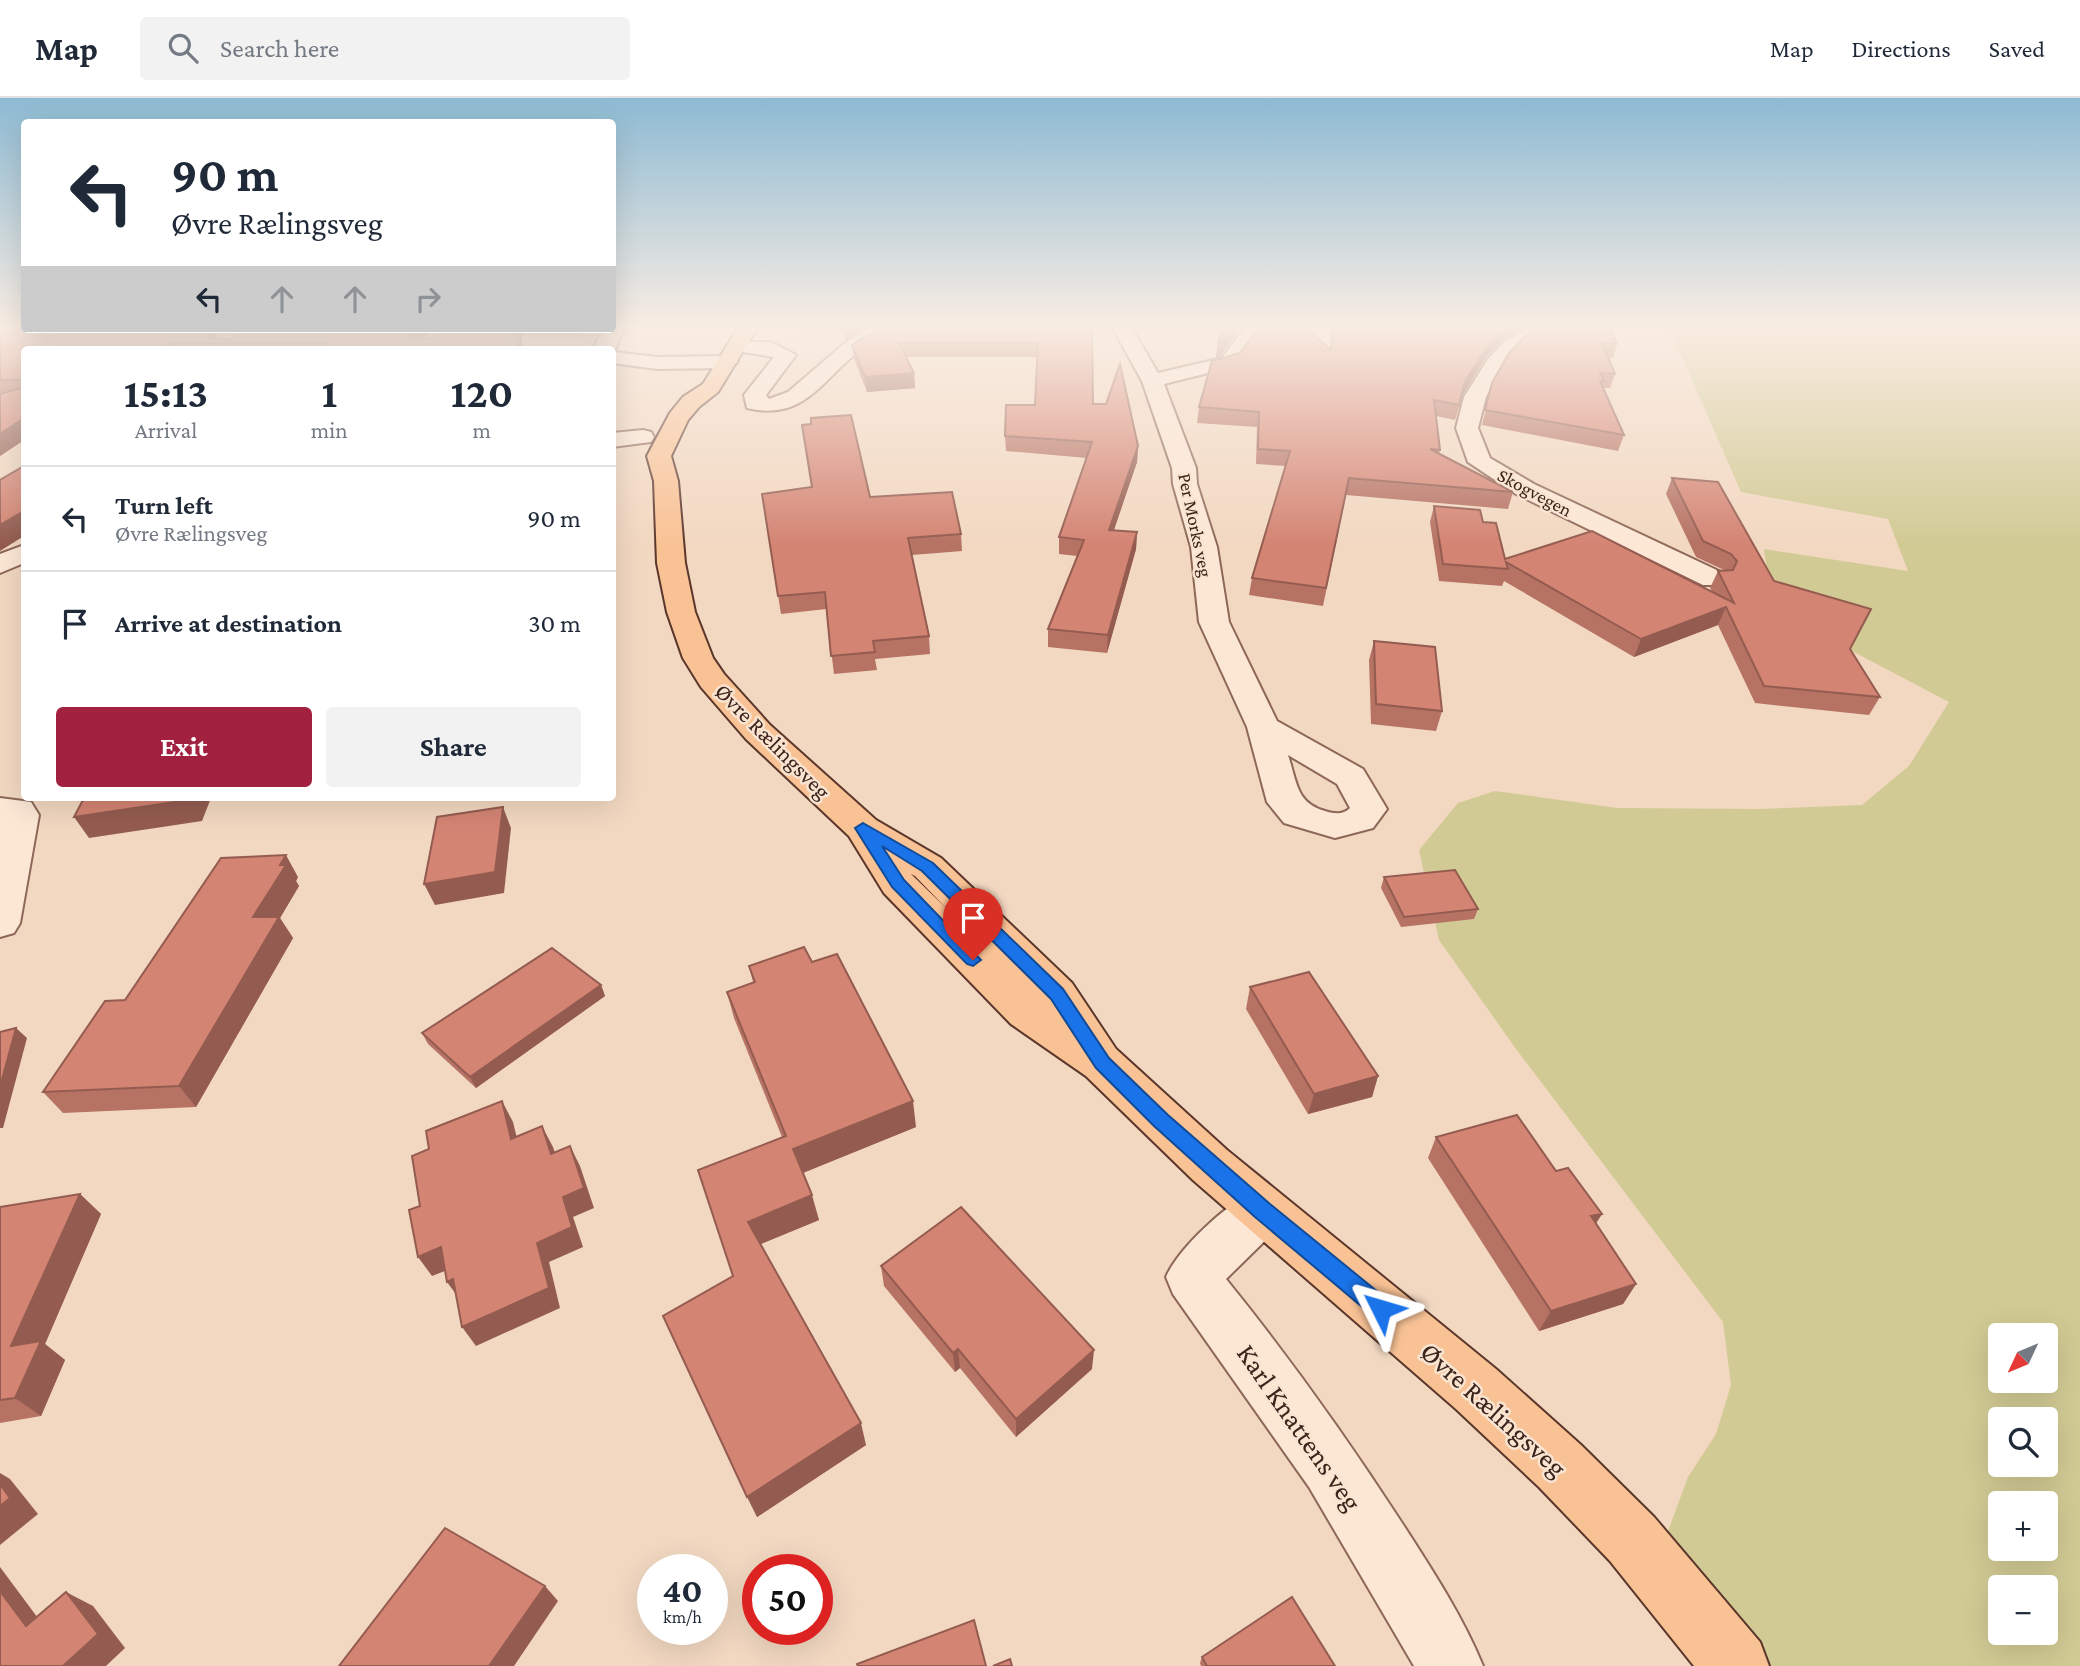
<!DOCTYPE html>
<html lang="en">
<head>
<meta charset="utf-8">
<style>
  :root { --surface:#fff; --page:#f2f2f3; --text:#1f2937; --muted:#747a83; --line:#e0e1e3; --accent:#a22141 }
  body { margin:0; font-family:"Crimson Pro",serif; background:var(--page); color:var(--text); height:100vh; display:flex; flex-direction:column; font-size:26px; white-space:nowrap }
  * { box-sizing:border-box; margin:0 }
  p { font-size:23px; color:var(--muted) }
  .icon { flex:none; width:38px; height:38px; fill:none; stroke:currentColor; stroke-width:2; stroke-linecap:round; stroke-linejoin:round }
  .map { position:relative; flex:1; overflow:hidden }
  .side { position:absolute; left:21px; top:248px; width:595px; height:455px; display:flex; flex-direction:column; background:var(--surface); border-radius:7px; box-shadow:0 7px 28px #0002 }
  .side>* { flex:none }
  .guide { position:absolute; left:21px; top:21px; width:595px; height:214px; border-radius:7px; box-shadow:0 7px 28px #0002; background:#fff; color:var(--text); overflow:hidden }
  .needle { width:46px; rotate:226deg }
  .tools { position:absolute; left:1988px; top:1225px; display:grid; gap:14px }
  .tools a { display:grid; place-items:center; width:70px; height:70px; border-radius:7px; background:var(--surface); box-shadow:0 7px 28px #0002; font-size:35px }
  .speed { position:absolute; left:637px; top:1456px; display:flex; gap:14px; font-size:35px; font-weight:700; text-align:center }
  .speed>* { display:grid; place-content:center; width:91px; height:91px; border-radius:50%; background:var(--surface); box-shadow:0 7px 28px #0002; line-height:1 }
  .speed small { font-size:18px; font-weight:400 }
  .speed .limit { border:10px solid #d22; background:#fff; color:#111 }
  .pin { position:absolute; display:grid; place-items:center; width:60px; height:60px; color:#fff; margin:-72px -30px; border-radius:50% 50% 50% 0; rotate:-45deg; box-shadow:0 0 7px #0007 }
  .pin .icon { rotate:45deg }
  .me { position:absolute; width:77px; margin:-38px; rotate:310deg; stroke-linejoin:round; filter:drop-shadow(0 0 5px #0008) }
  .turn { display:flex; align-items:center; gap:24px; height:147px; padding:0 35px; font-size:32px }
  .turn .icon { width:91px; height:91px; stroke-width:2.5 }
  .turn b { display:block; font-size:49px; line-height:60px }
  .lanes { display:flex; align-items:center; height:66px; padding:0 35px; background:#0003; justify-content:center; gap:35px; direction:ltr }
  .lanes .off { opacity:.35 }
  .eta { display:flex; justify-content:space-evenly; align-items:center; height:119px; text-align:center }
  .eta b { font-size:42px; font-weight:700; line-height:49px }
  .button { display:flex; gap:14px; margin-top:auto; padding:14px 35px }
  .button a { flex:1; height:80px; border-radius:7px; background:var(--accent); color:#fff; font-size:28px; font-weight:700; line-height:80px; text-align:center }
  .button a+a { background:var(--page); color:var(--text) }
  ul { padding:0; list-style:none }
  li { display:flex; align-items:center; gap:21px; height:105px; padding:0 35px; border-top:2px solid var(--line) }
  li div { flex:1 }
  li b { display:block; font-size:26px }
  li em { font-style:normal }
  header { display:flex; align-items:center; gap:42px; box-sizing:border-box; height:98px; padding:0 35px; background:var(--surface); border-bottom:2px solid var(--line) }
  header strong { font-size:33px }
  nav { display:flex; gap:38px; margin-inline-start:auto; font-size:24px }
  .search { width:490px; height:63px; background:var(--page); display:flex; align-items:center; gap:18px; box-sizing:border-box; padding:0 24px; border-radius:7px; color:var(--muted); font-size:26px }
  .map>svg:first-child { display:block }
  .green { fill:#d1ca94; fill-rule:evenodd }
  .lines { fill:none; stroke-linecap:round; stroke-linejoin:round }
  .minor-casing { stroke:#8d6757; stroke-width:4 }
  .major-casing { stroke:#5a362b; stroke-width:4 }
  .minor { fill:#fce7d5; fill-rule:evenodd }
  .major { fill:#f9c295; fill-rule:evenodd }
  .wall { fill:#b67263 }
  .shaded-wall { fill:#945c50 }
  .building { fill:#d48473; stroke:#945c50; stroke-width:2 }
  .route { fill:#1a73e8; stroke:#114b97; stroke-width:2 }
  .labels { text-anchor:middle; stroke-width:5; stroke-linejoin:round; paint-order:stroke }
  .far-street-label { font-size:19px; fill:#3c241c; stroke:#f9e4d1 }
  .street-label { font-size:23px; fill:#3c241c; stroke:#f9e4d1 }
  .near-street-label { font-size:28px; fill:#3c241c; stroke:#f9e4d1 }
</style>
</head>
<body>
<header>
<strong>Map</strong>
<div class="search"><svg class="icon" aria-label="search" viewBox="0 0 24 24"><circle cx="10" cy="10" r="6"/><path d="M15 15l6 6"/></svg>Search here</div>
<nav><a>Map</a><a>Directions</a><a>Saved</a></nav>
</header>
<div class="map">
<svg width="2080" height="1568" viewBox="0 0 2080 1568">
  <rect width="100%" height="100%" fill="#f2d8c1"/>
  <!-- green -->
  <path class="green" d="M1668 227H2080V1568H1736L1664 1444 1688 1379 1716 1336 1731 1287 1723 1224 1516 951 1439 842 1419 752 1458 705 1495 693 1617 710 1760 711 1862 707 1909 668 1949 604 1791 521 1769 489 1764 451 1908 473 1888 421 1741 394ZM2000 1237H2046V1283H2000ZM2000 1321H2046V1367H2000ZM2000 1405H2046V1451H2000ZM2000 1489H2046V1535H2000Z"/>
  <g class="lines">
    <!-- minor casing -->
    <g class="minor-casing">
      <g id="minor">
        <path d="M612 227H625L614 254 657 259 728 258 738 264 728 270 657 271 612 265V252H596L595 247 604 231H612Z"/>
        <path d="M875 227H899C890 238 874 242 862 251 822 280 806 324 747 310L744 297 774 259 731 252 728 248 731 244H771L796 257 766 297 769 301 788 294 845 245Z"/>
        <path d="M1111 227H1130L1158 275 1222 260 1247 227H1266L1236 268 1164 286 1196 370 1197 386 1217 449 1229 524 1277 623 1363 671 1387 711 1373 730 1335 740 1284 725 1267 704 1247 629 1199 524 1191 449 1173 386 1172 370 1142 283ZM1288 657 1337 686 1350 710C1343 717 1335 716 1325 713 1296 705 1297 684 1288 657Z"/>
        <path d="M1536 227H1560L1519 251 1503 268 1486 299 1478 330 1490 360 1534 386 1723 475 1727 481 1723 487H1703L1516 396 1468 364 1456 330 1464 299 1488 261 1505 243Z"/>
        <path d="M200 231H230L246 243 237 252H215L224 243Z"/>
        <path d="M643 332 651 334 654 339 651 344 612 349V335Z"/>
        <path d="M24 447V465L0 475V456Z"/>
        <path d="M0 700 31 704 39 717 20 825 14 835 0 839Z"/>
        <path d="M1262 1090 1280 1096 1287 1112 1280 1128 1226 1181C1290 1260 1349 1343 1404 1428 1433 1473 1463 1519 1483 1568H1414L1309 1389 1173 1196 1166 1179C1179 1149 1231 1101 1262 1090Z"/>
      </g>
    </g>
    <!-- major casing -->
    <g class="major-casing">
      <path id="major" d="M740 227H759L718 294 699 309 688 322 671 358 678 383 685 465 695 514 713 560 724 576 770 627 876 722 941 760 1072 885 1116 951 1227 1052 1496 1271 1581 1347 1654 1419 1760 1544 1769 1568H1694L1610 1463 1539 1389 1456 1311 1193 1082 1086 978 1011 926 884 795 849 738 746 641 701 589 683 560 667 514 657 465 654 383 647 358 670 315 683 299 703 286ZM911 776 915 778 948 812 912 777Z"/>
    </g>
    <!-- minor -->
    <use href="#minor" class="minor"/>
    <!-- major -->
    <use href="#major" class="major"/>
  </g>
  <!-- wall -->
  <g class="wall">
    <path d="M0 227 231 241 238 234 234 231H432L425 240 523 231 521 252H24V342L0 358Z"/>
    <path d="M799 227H869L846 242 843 234H800Z"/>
    <path d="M884 227H1111L1110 231H1092L1093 306 1138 348 1137 364 1114 432 1137 434 1136 451 1107 555 1048 549V531L1077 458 1059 456V439L1087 360 1006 353 1005 338 1035 307 1038 259H906L914 275 915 290 867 294 854 261 852 247Z"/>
    <path d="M1132 227H1243L1220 258 1216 259 1221 233 1136 232Z"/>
    <path d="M1331 227H1530L1504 241 1486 259 1462 298 1455 322 1436 318 1440 352 1439 356 1513 394 1508 411 1346 397 1323 508 1249 497 1252 480 1285 368 1256 366 1257 329 1197 325 1199 309 1240 255 1330 250Z"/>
    <path d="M1544 227 1617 246 1613 260H1608L1615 276 1610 290H1603L1624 337 1618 353 1482 327 1492 285Z"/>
    <path d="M1672 380 1774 483 1850 551 1880 599 1869 617 1755 605 1718 527 1634 559 1504 483 1502 488 1439 483 1430 424 1434 408 1483 424 1505 461 1713 495 1710 490 1718 473 1724 472 1696 459 1666 396Z"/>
    <path d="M762 396 870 399 961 436 962 453 912 457 929 538 930 556 875 561 877 572 834 576 826 511 781 516Z"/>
    <path d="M1374 543 1442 613 1436 633 1371 626 1369 562Z"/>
    <path d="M298 779 296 783 299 788 280 820 293 840 196 1009 63 1015 43 994 125 902Z"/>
    <path d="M1384 779 1478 811 1474 821 1401 829 1381 790Z"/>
    <path d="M812 864 916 1029 803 1075 819 1122 761 1146 866 1347 757 1419 733 1178 782 1039 734 920 727 894 753 884 749 868Z"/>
    <path d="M601 887 605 898 476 990 428 946 422 935Z"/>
    <path d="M1250 889 1378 978 1372 999 1308 1016 1246 911Z"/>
    <path d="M1436 1039 1556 1073 1602 1116 1596 1125 1636 1186 1623 1206 1539 1233 1428 1060Z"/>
    <path d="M80 1096 101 1116 45 1246 65 1262 41 1318 0 1325V1109Z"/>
    <path d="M881 1168 1092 1271 1016 1339 960 1270 955 1274 884 1188Z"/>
    <path d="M1202 1559 1335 1568H1201L1200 1565Z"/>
  </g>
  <!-- shaded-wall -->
  <g class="shaded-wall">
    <path d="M869 227 846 242 844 228Z"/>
    <path d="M1235 227H1243L1220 258 1216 259 1218 245Z"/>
    <path d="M1507 227H1530L1504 241 1486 259 1462 298 1455 322 1465 283 1490 245Z"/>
    <path d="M212 231H214L220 244 207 240Z"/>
    <path d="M415 231H432L414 252 407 240Z"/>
    <path d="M518 231H523L521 252H515Z"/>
    <path d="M170 245 173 252H161Z"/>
    <path d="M914 275 915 290 867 294 865 279Z"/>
    <path d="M24 320V342L0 358V336Z"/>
    <path d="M1138 348 1137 364 1108 449 1109 432Z"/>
    <path d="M24 413V438L0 453V427Z"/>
    <path d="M1137 434 1136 451 1107 555 1108 537Z"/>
    <path d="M1726 509 1718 527 1634 559 1641 541Z"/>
    <path d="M189 700H211L202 723 89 740 74 719Z"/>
    <path d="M503 709 511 730 504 795 435 807 424 786Z"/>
    <path d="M286 757 298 779 296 783 299 788 280 820 293 840 196 1009 179 988 253 819Z"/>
    <path d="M601 887 605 898 476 990 470 979Z"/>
    <path d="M16 930 27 940 3 1030H0V989Z"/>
    <path d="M1378 978 1372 999 1308 1016 1314 996Z"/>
    <path d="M502 1003 513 1024 522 1061 511 1041Z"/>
    <path d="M913 1003 916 1029 800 1076 793 1051Z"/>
    <path d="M542 1028 553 1049 562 1076 551 1056Z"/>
    <path d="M570 1048 580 1068 594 1110 573 1119 583 1149 549 1164 560 1210 476 1248 462 1229 537 1145 563 1099Z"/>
    <path d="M80 1096 101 1116 45 1246 65 1262 41 1318 15 1300 11 1248Z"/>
    <path d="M812 1097 819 1122 756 1148 748 1124Z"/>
    <path d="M1602 1116 1589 1136 1591 1118Z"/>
    <path d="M441 1149 455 1169 432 1178 418 1159Z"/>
    <path d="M453 1181 461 1203 447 1184Z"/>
    <path d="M1636 1186 1623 1206 1539 1233 1551 1213Z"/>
    <path d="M958 1251 960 1270 955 1274 953 1255Z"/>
    <path d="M1094 1252 1092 1271 1016 1339V1321Z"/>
    <path d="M861 1325 866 1347 757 1419 747 1399Z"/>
    <path d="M0 1375 10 1381 38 1416 0 1447Z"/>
    <path d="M0 1469 55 1543 26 1528 0 1493Z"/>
    <path d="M545 1488 558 1503 514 1568H489Z"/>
    <path d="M66 1494 93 1508 125 1550 106 1568H63Z"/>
  </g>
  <!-- building -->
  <g class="building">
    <path d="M0 227H24V231H212L207 240 231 241 240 231H415L407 240H432L440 231H518L515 252H318L327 245H170L161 252H24V282H0Z"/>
    <path d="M884 227H1092L1093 306H1106L1120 266 1138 348 1109 432 1137 434 1108 537 1048 531 1084 442 1059 439 1092 344 1005 338 1006 307H1035L1038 245H899L914 275 865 279 852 247Z"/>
    <path d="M1223 227H1235L1222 244 1218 245Z"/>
    <path d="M1260 227H1302L1331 252 1333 227H1507L1490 245 1465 283 1459 307 1434 302 1440 352 1430 351 1513 394 1349 380 1326 490 1252 480 1290 353 1258 351 1259 314 1199 309 1212 263 1240 255Z"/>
    <path d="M1544 227H1608L1617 246 1602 245 1615 276 1600 275 1604 283H1600L1624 337 1485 312 1492 285 1509 255 1524 239Z"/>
    <path d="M24 289V320L0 336V296Z"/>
    <path d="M851 317 870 399 952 394 961 436 908 440 929 538 873 543 875 554 831 558 825 494 778 498 762 396 812 389 802 327 811 326V320Z"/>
    <path d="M24 368V413L0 427V382Z"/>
    <path d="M1672 380 1718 384 1774 483 1871 511 1850 551 1880 599 1764 588 1726 509 1641 541 1506 464 1508 471 1443 466 1434 408 1480 412 1483 424 1496 425 1505 461 1592 433 1734 505 1718 473 1733 472 1737 463 1731 456 1703 443Z"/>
    <path d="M1374 543 1435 549 1442 613 1376 606Z"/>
    <path d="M84 700H189L188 702 74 719Z"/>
    <path d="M503 709 495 774 424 786 437 719Z"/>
    <path d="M286 757 280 767H286L253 819H279L179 988 43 994 105 903 125 902 221 760Z"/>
    <path d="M1455 772 1478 811 1404 819 1384 779Z"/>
    <path d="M804 849 812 864 837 856 913 1003 793 1051 812 1097 748 1124 861 1325 747 1399 663 1218 733 1178 698 1072 786 1038 727 894 755 884 749 868Z"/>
    <path d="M552 850 601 887 470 979 422 935Z"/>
    <path d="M1309 874 1378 978 1314 996 1250 889Z"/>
    <path d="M16 930 0 989V934Z"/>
    <path d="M502 1003 511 1041 542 1028 551 1056 570 1048 584 1090 563 1099 572 1129 537 1145 549 1190 462 1229 453 1181 447 1184 441 1149 418 1159 409 1112 420 1108 412 1058 429 1051 426 1033Z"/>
    <path d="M1517 1017 1556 1073 1568 1070 1602 1116 1591 1118 1636 1186 1551 1213 1436 1039Z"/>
    <path d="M80 1096 11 1248 41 1243 15 1300 0 1302V1109Z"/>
    <path d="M961 1109 1094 1252 1016 1321 958 1251 953 1255 881 1168Z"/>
    <path d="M0 1386 10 1400 0 1408Z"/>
    <path d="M445 1430 545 1488 489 1568H339Z"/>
    <path d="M0 1493 26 1528 66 1494 98 1536 63 1568H0Z"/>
    <path d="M1292 1499 1335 1568H1207L1202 1559Z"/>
    <path d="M974 1522 986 1568H858L857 1566Z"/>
    <path d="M1010 1561 1012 1568H993Z"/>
  </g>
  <!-- sky -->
  <linearGradient id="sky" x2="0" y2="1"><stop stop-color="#8dbad3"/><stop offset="0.51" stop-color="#f9ede3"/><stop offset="1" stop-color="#f9ede3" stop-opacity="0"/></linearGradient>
  <rect width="2080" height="447" fill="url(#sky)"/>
  <!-- route -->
  <path class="route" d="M863 725 933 765 1063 891 1109 960 1168 1017 1270 1106 1389 1203 1392 1211 1389 1218 1381 1221 1373 1218 1255 1119 1154 1028 1096 970 1051 901 922 773 882 748 904 782 981 862 973 868 967 866 892 789 855 730Z"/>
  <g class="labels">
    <!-- far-street labels -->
    <g class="far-street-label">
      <text transform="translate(1535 394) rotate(28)" y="7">Skogvegen</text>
      <text transform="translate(1196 427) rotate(78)" y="7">Per Morks veg</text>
    </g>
    <!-- street labels -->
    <g class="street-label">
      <text transform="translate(773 643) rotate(45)" y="8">Øvre Rælingsveg</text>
    </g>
    <!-- near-street labels -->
    <g class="near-street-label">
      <text transform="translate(1494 1311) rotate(42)" y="10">Øvre Rælingsveg</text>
      <text transform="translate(1300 1329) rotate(55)" y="10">Karl Knattens veg</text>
    </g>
  </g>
</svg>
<div class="tools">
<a><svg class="needle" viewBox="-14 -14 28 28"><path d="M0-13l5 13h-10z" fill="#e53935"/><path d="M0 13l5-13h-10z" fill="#747a83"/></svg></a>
<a><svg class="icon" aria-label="search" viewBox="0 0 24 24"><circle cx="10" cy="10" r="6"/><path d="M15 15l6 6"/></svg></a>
<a>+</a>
<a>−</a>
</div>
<div class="speed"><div>40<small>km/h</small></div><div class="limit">50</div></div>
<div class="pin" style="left:973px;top:862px;background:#d93025"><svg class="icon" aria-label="arrive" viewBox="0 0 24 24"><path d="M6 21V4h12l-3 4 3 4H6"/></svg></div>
<svg class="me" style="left:1381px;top:1211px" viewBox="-20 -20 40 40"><path d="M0-17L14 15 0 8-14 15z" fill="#1a73e8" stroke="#fff" stroke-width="4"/></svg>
<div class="guide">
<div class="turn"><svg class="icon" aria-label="left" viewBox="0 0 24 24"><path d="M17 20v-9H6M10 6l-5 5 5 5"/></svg><div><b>90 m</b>Øvre Rælingsveg</div></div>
<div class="lanes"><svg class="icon" aria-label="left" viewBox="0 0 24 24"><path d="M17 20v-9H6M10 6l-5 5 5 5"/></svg><svg class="icon off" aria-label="ahead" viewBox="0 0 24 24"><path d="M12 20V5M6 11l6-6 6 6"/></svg><svg class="icon off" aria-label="ahead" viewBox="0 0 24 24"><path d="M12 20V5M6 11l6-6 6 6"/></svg><svg class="icon off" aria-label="right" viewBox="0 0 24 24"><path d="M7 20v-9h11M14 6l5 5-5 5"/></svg></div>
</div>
<section class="side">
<div class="eta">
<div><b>15:13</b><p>Arrival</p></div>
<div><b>1</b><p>min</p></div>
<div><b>120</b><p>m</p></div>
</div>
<ul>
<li><svg class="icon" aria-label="left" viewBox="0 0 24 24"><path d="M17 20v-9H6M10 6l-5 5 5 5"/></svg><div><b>Turn left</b><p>Øvre Rælingsveg</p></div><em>90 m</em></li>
<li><svg class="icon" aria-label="arrive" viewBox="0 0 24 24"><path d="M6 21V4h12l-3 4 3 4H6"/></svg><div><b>Arrive at destination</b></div><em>30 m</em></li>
</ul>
<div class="button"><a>Exit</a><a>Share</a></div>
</section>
</div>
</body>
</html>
